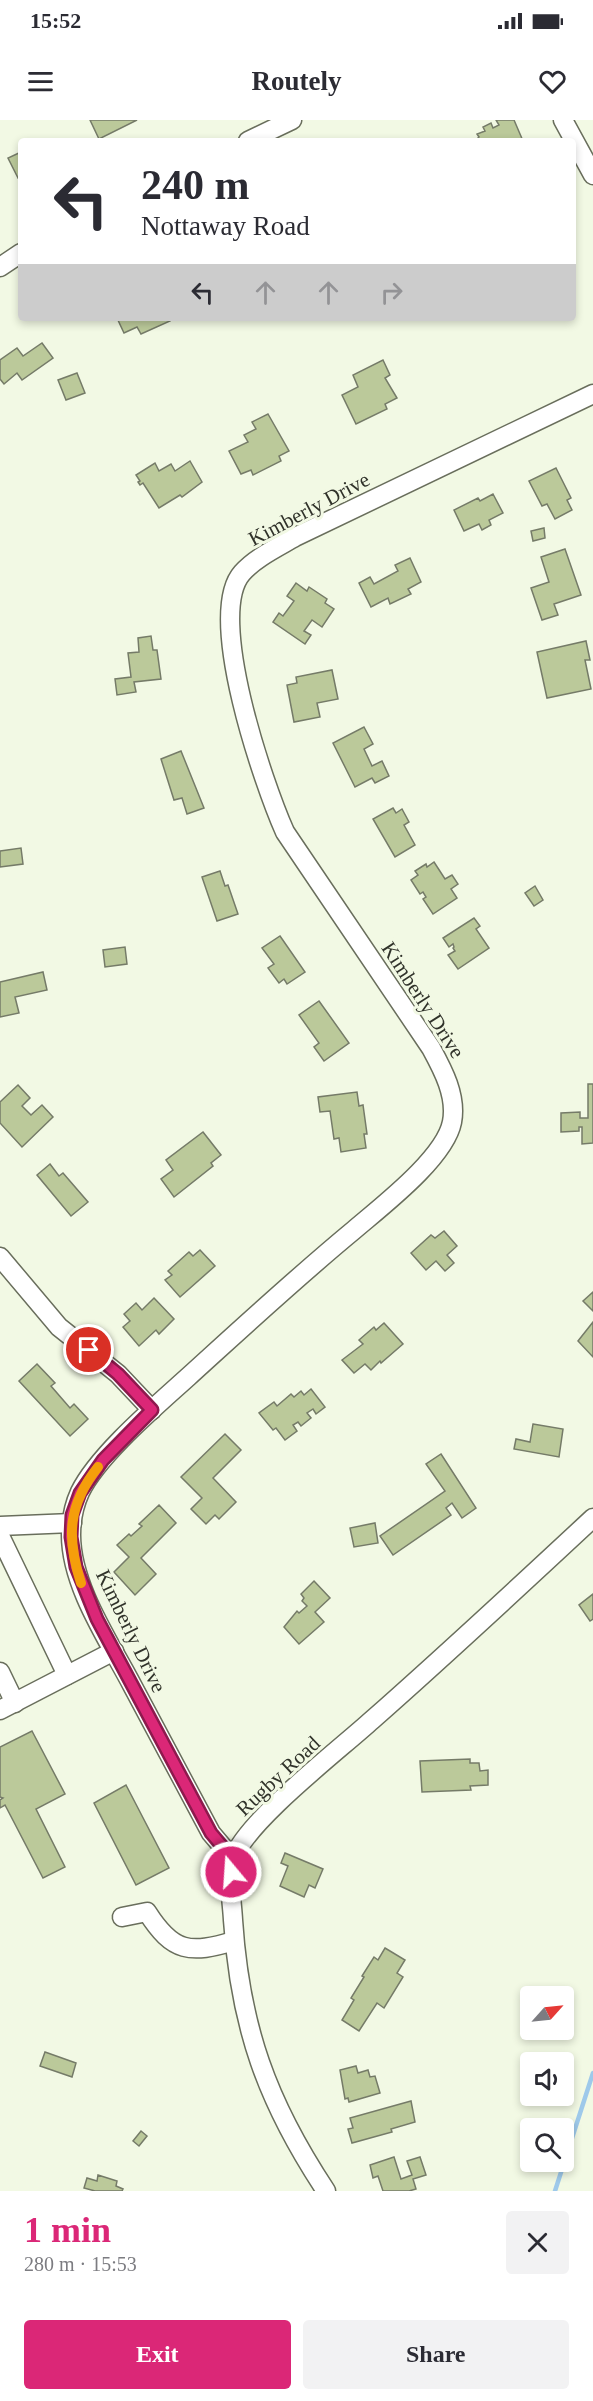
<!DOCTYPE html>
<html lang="en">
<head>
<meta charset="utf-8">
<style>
  :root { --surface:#fff; --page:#f2f2f3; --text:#2b2b33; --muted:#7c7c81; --accent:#db2777 }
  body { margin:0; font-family:"Times New Roman",serif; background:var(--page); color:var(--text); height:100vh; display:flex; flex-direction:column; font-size:22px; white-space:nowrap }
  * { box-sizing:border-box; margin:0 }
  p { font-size:20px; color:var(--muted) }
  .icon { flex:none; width:33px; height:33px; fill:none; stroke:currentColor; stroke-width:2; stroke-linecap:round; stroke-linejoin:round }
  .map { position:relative; height:2071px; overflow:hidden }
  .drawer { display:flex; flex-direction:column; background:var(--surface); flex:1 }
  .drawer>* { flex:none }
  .guide { position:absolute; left:18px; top:18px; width:558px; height:183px; border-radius:6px; box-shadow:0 3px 9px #0003; background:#fff; color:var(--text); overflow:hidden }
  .needle { width:39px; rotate:63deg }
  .tools { position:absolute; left:520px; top:1866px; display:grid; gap:12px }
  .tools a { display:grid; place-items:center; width:54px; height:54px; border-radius:6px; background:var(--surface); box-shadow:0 3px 9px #0003; font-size:30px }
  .pin { position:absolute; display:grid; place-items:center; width:51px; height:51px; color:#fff; margin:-26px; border:3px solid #fff; border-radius:50%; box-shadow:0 2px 6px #0007 }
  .me { position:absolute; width:66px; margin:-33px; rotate:342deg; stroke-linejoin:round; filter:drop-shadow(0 0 4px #0008) }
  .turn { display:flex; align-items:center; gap:21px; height:126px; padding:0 24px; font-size:27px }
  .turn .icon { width:78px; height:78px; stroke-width:2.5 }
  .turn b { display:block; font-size:42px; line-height:51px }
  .lanes { display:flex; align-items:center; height:57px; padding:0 24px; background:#0003; justify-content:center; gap:30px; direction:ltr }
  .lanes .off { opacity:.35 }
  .round { display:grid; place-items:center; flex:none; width:63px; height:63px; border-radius:6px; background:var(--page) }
  .overview { display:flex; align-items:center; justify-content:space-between; height:102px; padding:0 24px }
  h1 { font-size:36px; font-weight:800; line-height:45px; color:var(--accent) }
  .cta { display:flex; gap:12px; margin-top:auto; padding:12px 24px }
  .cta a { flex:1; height:69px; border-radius:6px; background:var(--accent); color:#fff; font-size:24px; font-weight:800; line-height:69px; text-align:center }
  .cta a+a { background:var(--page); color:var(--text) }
  .status { display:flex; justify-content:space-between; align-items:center; height:42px; padding:0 30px; background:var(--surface); direction:ltr }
  .status svg { height:16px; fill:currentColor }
  header { display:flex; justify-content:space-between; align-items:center; height:78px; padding:0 24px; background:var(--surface); font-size:27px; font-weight:800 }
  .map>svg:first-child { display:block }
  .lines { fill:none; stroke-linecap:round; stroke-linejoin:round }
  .stream { stroke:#9ec9ea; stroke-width:4.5 }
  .building { fill:#bbc99a; stroke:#757b68; stroke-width:1.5 }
  .minor-casing { stroke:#696e5c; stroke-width:21 }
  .minor { stroke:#fff; stroke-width:18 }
  .route-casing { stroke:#8e194d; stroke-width:15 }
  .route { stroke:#db2777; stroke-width:10 }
  .slow { stroke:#f59e0b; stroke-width:10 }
  .labels { text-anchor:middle; stroke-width:6; stroke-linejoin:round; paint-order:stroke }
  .street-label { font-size:21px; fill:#30322a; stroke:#f2f9e4 }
</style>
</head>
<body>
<div class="status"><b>15:52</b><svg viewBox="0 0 49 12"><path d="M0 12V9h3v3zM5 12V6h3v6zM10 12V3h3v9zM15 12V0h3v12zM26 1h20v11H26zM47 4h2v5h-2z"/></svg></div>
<header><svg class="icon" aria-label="menu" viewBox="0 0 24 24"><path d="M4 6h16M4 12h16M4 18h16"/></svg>Routely<svg class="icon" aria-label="heart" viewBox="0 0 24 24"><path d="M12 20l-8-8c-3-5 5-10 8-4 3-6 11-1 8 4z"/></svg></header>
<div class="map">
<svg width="593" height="2071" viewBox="0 0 593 2071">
  <rect width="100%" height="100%" fill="#f2f9e4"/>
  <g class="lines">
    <!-- stream -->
    <path class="stream" d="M555 2071 593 1953"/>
  </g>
  <!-- building -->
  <g class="building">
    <path d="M90 0H137L99 19Z"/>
    <path d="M496 0H514L523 21H475L479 17 477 14 485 11 483 7 491 3 493 8 499 5Z"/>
    <path d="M21 32V56L18 58 8 38Z"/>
    <path d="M117 198H168L170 201 141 214 137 207 124 213Z"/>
    <path d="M42 223 53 238 22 260 17 253 4 264 0 259V240L17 228 23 236Z"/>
    <path d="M383 240 390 255 385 258 397 278 385 284 387 289 356 304 342 275 358 267 353 255Z"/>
    <path d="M77 253 85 273 66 280 58 260Z"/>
    <path d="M268 294 289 331 279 336 281 341 253 355 251 350 241 354 229 331 248 322 244 315 256 309 252 302Z"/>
    <path d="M190 341 202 362 182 377 180 375 159 388 143 363 140 365 138 362 140 361 136 355 155 343 159 351 171 344 175 351Z"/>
    <path d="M556 348 571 378 567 380 572 390 555 399 547 384 542 386 529 361Z"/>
    <path d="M493 374 503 393 489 400 491 405 482 410 479 404 464 411 454 390 478 378 480 381Z"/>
    <path d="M544 408 545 418 533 421 531 411Z"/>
    <path d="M565 429 581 475 554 484 558 495 542 500 531 468 549 462 541 437Z"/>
    <path d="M410 438 421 462 408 469 411 474 390 484 388 478 371 487 359 463 370 457 374 464 398 451 395 445Z"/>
    <path d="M296 463 307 471 309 467 327 479 325 483 334 489 322 507 312 500 304 511 311 515 305 524 273 502 279 493 283 496 294 481 287 476Z"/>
    <path d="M151 516 153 530H157L161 559 134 562 136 572 117 575 115 559 131 557 128 533 139 532 138 518Z"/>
    <path d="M586 521 590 540H585L591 569 547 578 537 532Z"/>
    <path d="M332 550 338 579 317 583 320 597 294 602 287 565 297 563 296 557Z"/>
    <path d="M364 607 373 624 364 629 372 646 382 641 389 656 375 663 372 658 355 667 333 623Z"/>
    <path d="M181 631 204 688 187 694 182 678 174 680 161 639Z"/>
    <path d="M393 688 396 693 402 689 409 702 404 705 415 725 395 737 373 699Z"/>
    <path d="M21 728 23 744 0 747V731Z"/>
    <path d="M434 742 445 759 452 755 458 764 451 769 457 778 433 794 423 779 426 777 423 772 420 774 411 760 418 755 415 751 426 744 427 747Z"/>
    <path d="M220 751 225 766 228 765 238 794 217 801 202 757Z"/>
    <path d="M535 766 543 780 534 786 525 773Z"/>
    <path d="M474 798 480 806 476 809 489 828 458 849 448 835 455 831 453 828 454 827 453 824 449 827 443 818Z"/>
    <path d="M280 816 305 852 287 864 284 859 279 863 268 848 274 844 262 828Z"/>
    <path d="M125 827 127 844 105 847 103 830Z"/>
    <path d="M43 852 47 870 15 877 19 893 0 897V862Z"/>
    <path d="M319 881 349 923 324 941 314 927 319 923 299 895Z"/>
    <path d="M588 964H593V1023L582 1024V1007H579V1011L561 1012V993L580 992V998H588Z"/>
    <path d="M18 965 30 978 22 986 31 995 42 985 53 997 22 1027 0 1003V982Z"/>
    <path d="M357 972 359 986 363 985 367 1014H364L366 1028 341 1032 339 1018 334 1019 330 991 320 992 318 977Z"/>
    <path d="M203 1012 221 1035 211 1043 213 1046 174 1077 161 1059 173 1050 166 1040Z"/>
    <path d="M50 1044 59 1056 63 1053 88 1082 71 1096 37 1055Z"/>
    <path d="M444 1111 457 1126 447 1135 454 1143 445 1151 436 1141 426 1150 411 1133 431 1115 435 1118Z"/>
    <path d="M200 1130 215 1146 180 1177 165 1160 172 1155 168 1151 189 1132 193 1136Z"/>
    <path d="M593 1172V1191L583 1181Z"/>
    <path d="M154 1178 174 1199 159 1214 156 1210 139 1226 123 1207 130 1201 124 1194 136 1183 142 1190Z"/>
    <path d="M593 1202V1237L578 1221Z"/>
    <path d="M384 1203 403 1224 381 1243 380 1241 371 1250 365 1244 354 1253 342 1240 363 1224 359 1220 374 1207 376 1210Z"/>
    <path d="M37 1244 55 1263 51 1266 70 1288 74 1284 88 1299 70 1316 19 1261Z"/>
    <path d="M311 1269 325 1287 316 1294 313 1289 307 1293 311 1298 301 1306 298 1302 293 1305 297 1311 285 1320 276 1308 273 1310 259 1293 274 1282 277 1286 291 1274 294 1277 301 1271 304 1275Z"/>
    <path d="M533 1304 563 1309 559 1337 514 1329 516 1319 530 1322Z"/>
    <path d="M225 1314 241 1330 213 1358 236 1382 219 1399 215 1395 206 1404 191 1389 202 1378 181 1357Z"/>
    <path d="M441 1334 476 1388 462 1398 452 1383 446 1388 451 1395 393 1435 380 1416 445 1371 426 1344Z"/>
    <path d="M159 1385 176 1403 141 1438 156 1454 135 1475 114 1452 129 1437 117 1425 129 1414 131 1416 142 1406 139 1404Z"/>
    <path d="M375 1403 378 1423 354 1427 350 1408Z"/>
    <path d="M314 1461 330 1478 315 1492 324 1502 299 1524 284 1507 297 1491 299 1493 307 1486 302 1481 304 1478 301 1474Z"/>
    <path d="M593 1474V1499L590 1501 579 1485Z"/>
    <path d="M32 1611 65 1674 36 1689 65 1747 43 1758 5 1685 0 1688V1680L3 1678 0 1677V1627Z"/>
    <path d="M470 1639V1643H479L480 1651 488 1650V1665L470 1666 471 1670 422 1672 420 1641Z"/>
    <path d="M126 1665 169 1748 136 1765 94 1683Z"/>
    <path d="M285 1733 323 1749 315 1768 309 1765 304 1777 280 1766 288 1746 281 1743Z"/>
    <path d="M385 1828 405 1840 397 1853 403 1857 384 1888 377 1883 359 1911 342 1900 354 1880 351 1878 364 1857 362 1856 374 1837 378 1840Z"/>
    <path d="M45 1932 76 1943 72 1957 40 1946Z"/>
    <path d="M356 1946 358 1953 368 1950 370 1957 375 1956 380 1973 349 1982 348 1978 345 1979 340 1950Z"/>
    <path d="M411 1981 415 2002 391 2009 392 2012 352 2023 348 2009 353 2008 350 1998Z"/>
    <path d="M141 2011 147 2016 139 2026 133 2021Z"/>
    <path d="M394 2037 401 2059 412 2055 407 2041 420 2037 426 2055 413 2059 416 2069 409 2071H383L378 2056 373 2058 370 2045Z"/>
    <path d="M98 2055 117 2061 116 2066 123 2069 122 2071H95L84 2068 87 2058 97 2061Z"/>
  </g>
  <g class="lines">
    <!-- minor casing -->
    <g class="minor-casing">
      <g id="minor">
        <path d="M563 0 593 55"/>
        <path d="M248 21 292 0"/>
        <path d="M0 147 21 133"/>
        <path d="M0 1137 59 1207 118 1254 152 1290"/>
        <path d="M0 1406 72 1403"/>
        <path d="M0 1416 67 1555"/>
        <path d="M0 1552 15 1583"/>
        <path d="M0 1590 114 1531"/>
        <path d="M233 1739 211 1713C185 1664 158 1614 132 1565 109 1521 71 1466 71 1415 71 1401 74 1385 80 1372 98 1335 156 1286 188 1257 243 1207 297 1157 354 1110 382 1086 445 1038 452 1002 457 976 443 950 431 928L285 712C264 665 205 495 242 453 255 438 278 427 295 417L593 274"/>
        <path d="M122 1797 147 1792C173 1833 190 1834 234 1821"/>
        <path d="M326 2071C267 1982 240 1907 233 1800 232 1780 227 1757 234 1737 248 1700 339 1630 372 1600 447 1534 520 1466 593 1398"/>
      </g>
    </g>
    <!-- minor -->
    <use href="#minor" class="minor"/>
  </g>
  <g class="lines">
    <!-- route casing -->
    <g class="route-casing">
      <path id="route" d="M89 1230 118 1254 152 1290 103 1340 80 1373 72 1395 71 1417 76 1447 97 1499 211 1713 233 1739 231 1752"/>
    </g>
    <!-- route -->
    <use href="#route" class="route"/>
    <!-- slow -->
    <path class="slow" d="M81 1463C66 1417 68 1385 98 1347"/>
  </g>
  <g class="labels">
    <!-- street labels -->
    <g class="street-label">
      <text transform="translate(309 389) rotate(-28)" y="7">Kimberly Drive</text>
      <text transform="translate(423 880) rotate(57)" y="7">Kimberly Drive</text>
      <text transform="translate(131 1511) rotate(64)" y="7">Kimberly Drive</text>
      <text transform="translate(278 1656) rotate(-43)" y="7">Rugby Road</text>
    </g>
  </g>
</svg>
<div class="tools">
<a><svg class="needle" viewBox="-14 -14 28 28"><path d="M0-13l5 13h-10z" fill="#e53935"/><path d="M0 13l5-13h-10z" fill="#7c7c81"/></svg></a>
<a><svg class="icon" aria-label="sound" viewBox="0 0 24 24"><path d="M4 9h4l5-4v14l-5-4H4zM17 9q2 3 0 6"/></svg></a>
<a><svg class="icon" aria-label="search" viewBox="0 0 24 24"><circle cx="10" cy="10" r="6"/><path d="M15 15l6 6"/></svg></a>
</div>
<div class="pin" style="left:89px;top:1230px;background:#d93025"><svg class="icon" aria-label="arrive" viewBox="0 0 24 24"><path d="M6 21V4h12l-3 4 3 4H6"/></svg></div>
<svg class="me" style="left:231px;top:1752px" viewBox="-20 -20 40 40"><circle r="17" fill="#db2777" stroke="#fff" stroke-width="3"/><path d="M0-11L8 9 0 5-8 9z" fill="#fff"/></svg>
<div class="guide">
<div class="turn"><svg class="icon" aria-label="left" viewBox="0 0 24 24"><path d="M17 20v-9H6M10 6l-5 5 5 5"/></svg><div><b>240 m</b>Nottaway Road</div></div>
<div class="lanes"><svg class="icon" aria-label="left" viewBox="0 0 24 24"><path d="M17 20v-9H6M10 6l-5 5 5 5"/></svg><svg class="icon off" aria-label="ahead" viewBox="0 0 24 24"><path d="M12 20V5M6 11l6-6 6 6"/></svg><svg class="icon off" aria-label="ahead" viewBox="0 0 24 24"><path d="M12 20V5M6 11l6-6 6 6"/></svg><svg class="icon off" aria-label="right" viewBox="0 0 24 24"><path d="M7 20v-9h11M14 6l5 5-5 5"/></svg></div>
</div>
</div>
<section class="drawer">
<div class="overview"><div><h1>1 min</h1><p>280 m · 15:53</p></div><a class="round"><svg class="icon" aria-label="close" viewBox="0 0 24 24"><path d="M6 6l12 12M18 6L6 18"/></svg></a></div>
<div class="cta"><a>Exit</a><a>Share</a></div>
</section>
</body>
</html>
